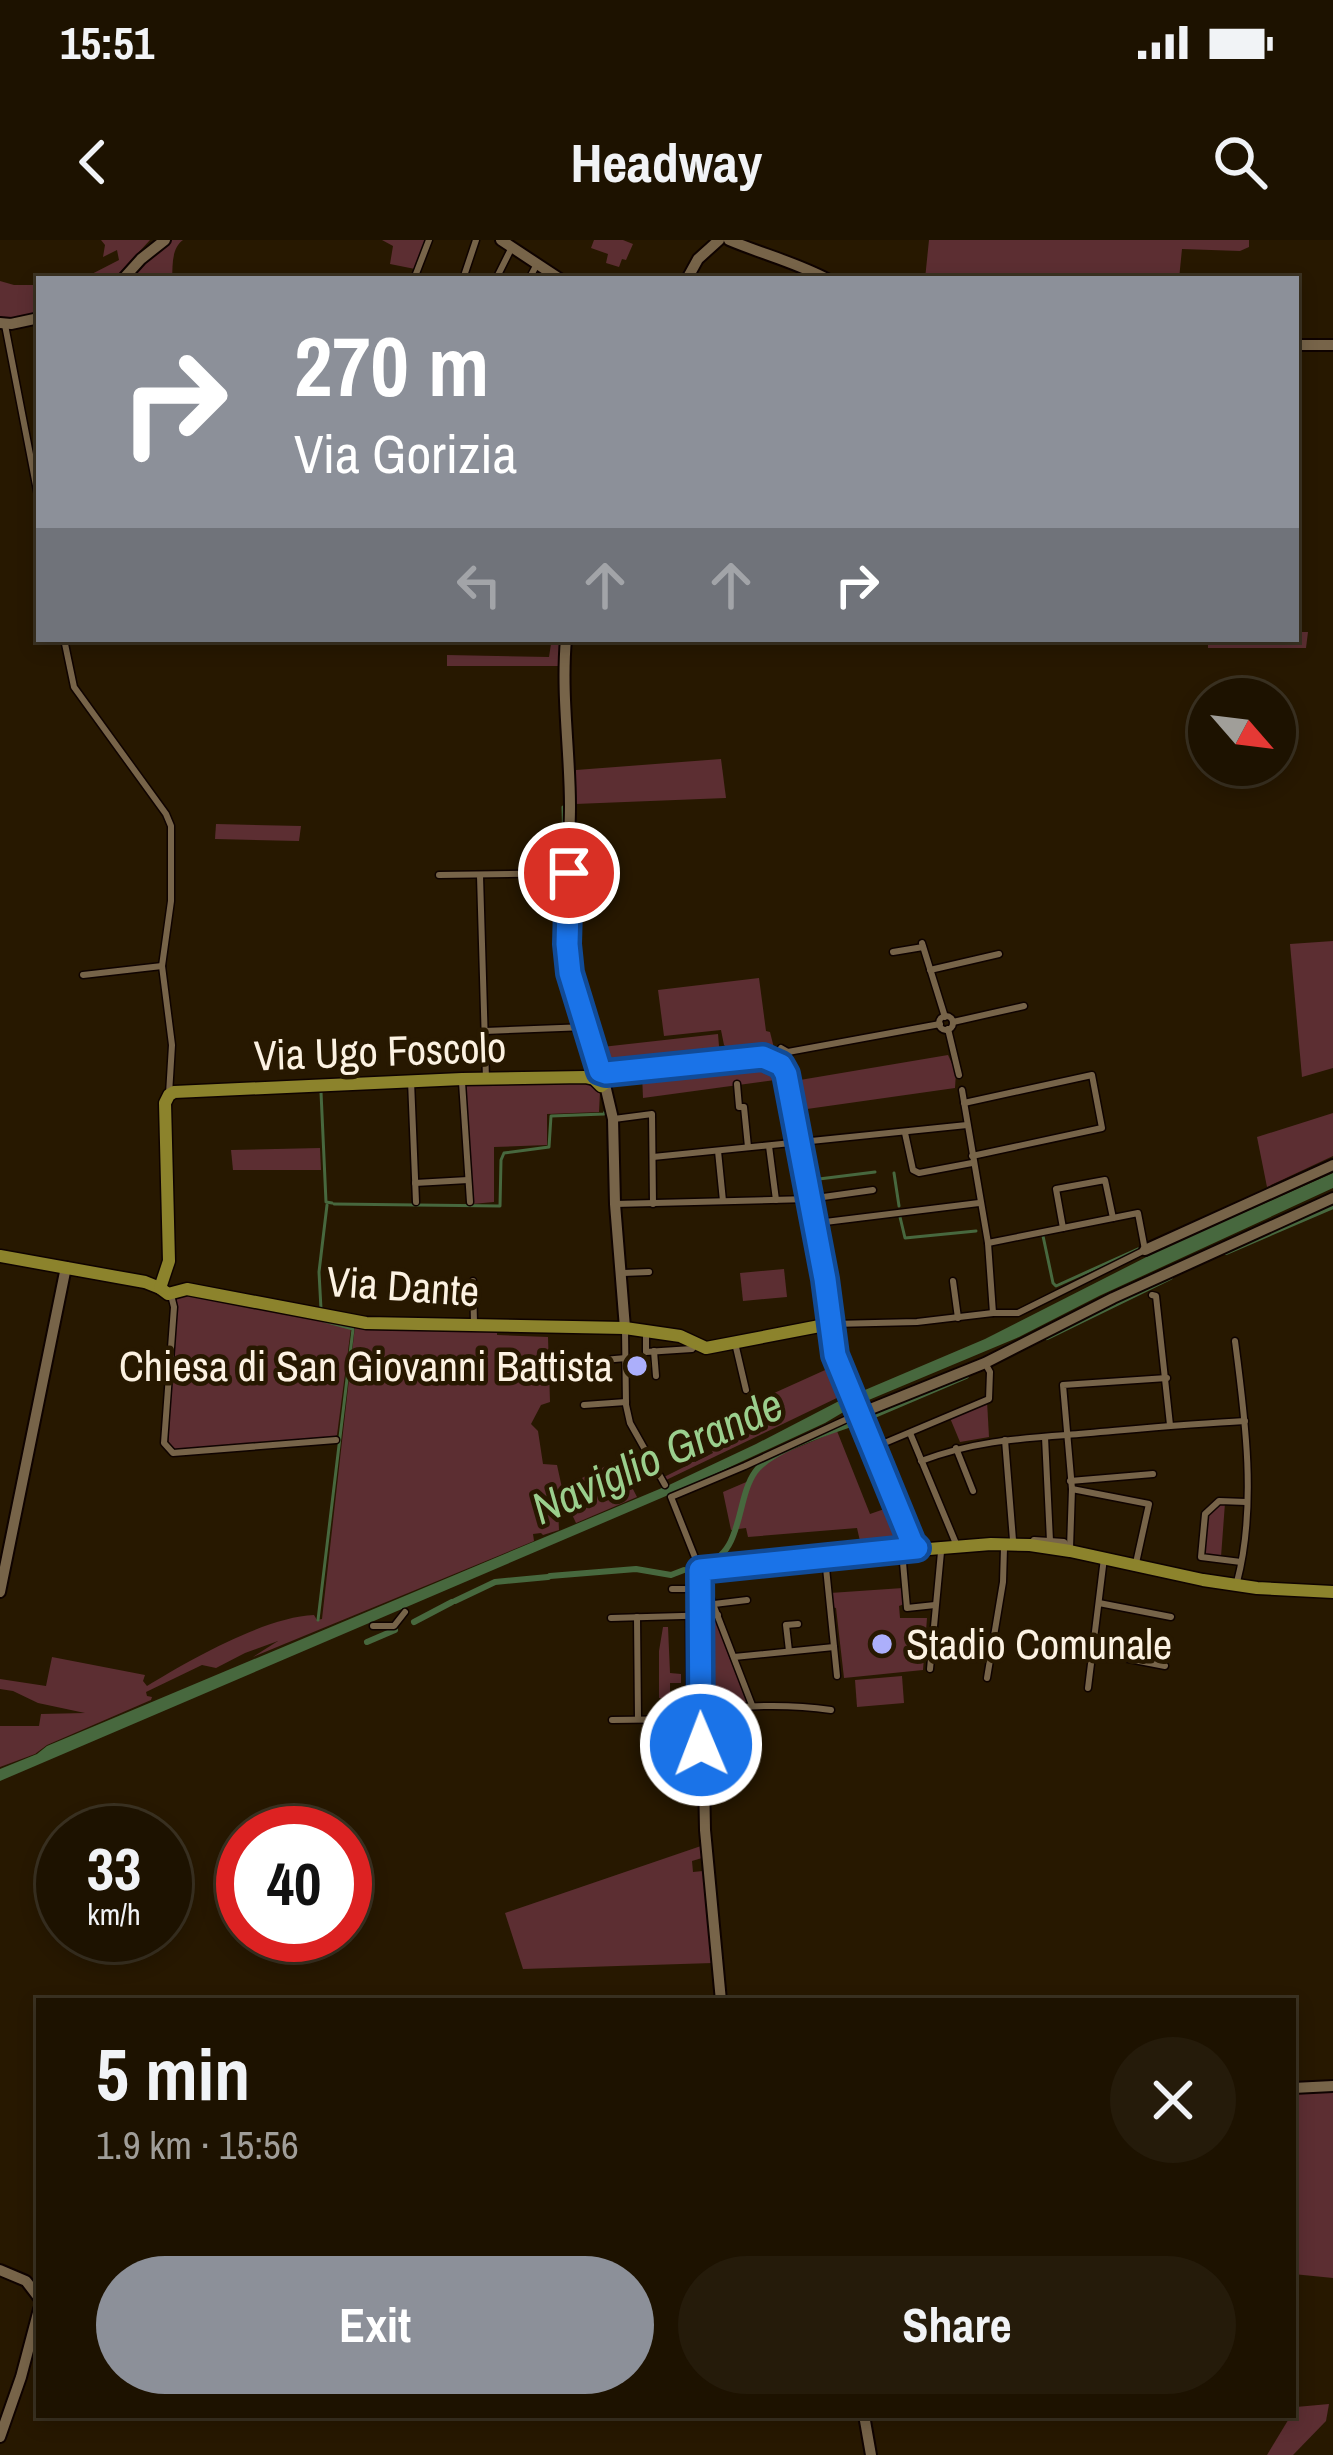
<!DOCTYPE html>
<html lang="en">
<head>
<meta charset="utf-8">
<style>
  :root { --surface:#1d1200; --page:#251b0a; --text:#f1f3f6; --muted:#a09e99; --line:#3b3222; --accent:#8c9099 }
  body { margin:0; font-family:"Archivo Narrow",sans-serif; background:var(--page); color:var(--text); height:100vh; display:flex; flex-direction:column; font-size:45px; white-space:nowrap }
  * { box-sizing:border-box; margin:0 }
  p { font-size:39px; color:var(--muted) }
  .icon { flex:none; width:66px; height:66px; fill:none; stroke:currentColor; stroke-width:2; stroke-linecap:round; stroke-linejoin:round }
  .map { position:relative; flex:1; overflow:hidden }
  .drawer { position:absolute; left:36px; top:1758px; width:1260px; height:420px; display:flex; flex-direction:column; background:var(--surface); border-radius:0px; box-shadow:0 6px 18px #0003,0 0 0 3px var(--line) }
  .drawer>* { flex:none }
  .top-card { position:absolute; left:36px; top:36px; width:1263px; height:366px; border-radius:0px; box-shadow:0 6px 18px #0003,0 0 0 3px var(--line); background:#8c9099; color:#fff; overflow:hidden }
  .needle { width:78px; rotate:118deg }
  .buttons { position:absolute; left:1188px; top:438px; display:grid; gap:24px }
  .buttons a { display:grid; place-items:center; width:108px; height:108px; border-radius:50%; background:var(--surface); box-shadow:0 6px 18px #0003,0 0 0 3px var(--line); font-size:60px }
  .speed { position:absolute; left:36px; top:1566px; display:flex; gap:24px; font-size:60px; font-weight:700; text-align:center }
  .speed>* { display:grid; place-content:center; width:156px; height:156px; border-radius:50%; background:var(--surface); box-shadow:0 6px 18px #0003,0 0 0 3px var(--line); line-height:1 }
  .speed small { font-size:30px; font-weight:400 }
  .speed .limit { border:18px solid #d22; background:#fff; color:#111 }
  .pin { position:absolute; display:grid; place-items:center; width:102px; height:102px; color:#fff; margin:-51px; border:6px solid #fff; border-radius:50%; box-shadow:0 3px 12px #0007 }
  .me { position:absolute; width:132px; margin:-66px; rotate:359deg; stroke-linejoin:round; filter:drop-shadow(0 0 9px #0008) }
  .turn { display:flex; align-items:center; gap:42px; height:252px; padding:0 60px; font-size:54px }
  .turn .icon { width:156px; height:156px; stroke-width:2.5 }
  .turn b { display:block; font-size:84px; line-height:102px }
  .lanes { display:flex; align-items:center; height:114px; padding:0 60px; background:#0003; justify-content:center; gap:60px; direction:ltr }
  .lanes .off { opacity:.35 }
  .round { display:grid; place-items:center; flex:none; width:126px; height:126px; border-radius:63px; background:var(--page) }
  .overview { display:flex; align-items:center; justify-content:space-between; height:204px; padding:0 60px }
  h1 { font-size:72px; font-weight:700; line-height:90px }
  .action { display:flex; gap:24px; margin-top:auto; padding:24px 60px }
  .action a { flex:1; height:138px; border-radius:72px; background:var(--accent); color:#fff; font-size:48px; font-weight:700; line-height:138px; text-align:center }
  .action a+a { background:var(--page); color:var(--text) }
  .status { display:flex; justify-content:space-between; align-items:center; height:84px; padding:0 60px; background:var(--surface); direction:ltr }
  .status svg { height:33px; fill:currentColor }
  header { display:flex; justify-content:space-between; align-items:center; height:156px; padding:0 60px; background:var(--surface); font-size:54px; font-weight:700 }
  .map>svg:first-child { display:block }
  .green { fill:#5c2e32 }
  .water { fill:#47683e }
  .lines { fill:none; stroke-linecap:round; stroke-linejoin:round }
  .stream { stroke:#47683e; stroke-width:3 }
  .canal { stroke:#47683e; stroke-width:6 }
  .street-casing { stroke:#0f0300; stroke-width:9 }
  .secondary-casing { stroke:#0f0300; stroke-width:14 }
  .primary-casing { stroke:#0f0300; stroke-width:15 }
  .street { stroke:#776449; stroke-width:6 }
  .secondary { stroke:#776449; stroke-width:10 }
  .primary { stroke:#8c832c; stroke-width:12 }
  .route-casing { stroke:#114b97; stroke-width:30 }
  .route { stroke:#1a73e8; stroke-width:21 }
  .poi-dot { fill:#acaffb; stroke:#271800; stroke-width:4.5 }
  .labels { text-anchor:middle; stroke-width:9; stroke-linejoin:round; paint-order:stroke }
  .street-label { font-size:42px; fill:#fcf2e2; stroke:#271800 }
  .poi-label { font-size:42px; fill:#fcf2e2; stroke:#271800; text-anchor:end }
  .water-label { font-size:45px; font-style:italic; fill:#9bcf8d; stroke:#271800 }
</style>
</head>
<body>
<div class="status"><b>15:51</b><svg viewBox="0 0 49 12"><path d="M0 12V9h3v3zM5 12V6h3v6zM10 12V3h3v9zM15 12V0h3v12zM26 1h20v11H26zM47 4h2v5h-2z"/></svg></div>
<header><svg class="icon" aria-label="back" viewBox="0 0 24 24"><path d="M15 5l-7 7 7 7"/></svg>Headway<svg class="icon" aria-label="search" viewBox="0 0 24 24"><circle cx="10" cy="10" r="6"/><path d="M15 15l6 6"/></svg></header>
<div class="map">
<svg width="1333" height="2215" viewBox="0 0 1333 2215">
  <rect width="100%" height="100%" fill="#271800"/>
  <!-- green -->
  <g class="green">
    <path d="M101 0H150L114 39H64L84 38 119 20 117 10 103 17 105 5Z"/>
    <path d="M168 0H183C171 9 173 25 172 39H127Z"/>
    <path d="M382 0H426L415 29 390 24 393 6Z"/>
    <path d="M594 0H623L633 4 626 20 622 19 619 27 606 23 608 14 591 8Z"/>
    <path d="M929 0H1249V7L1240 11 1182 9 1179 39H1070L1061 36 1056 39H925Z"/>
    <path d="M0 41 14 45H39V72L6 80 0 79Z"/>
    <path d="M1296 392H1308L1306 408H1208V399H1296Z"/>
    <path d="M551 404 560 405 558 426H447V415L549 417Z"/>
    <path d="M721 519 726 558 575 564 576 530Z"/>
    <path d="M216 584 301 586 299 601 215 599Z"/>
    <path d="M1333 701V828L1302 837 1290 704Z"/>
    <path d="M759 738 766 791 770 792 775 812 761 809 732 812 724 805 721 790 664 796 658 750Z"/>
    <path d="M718 794 719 806 725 815 613 826 608 824 602 807Z"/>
    <path d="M948 815 956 832 955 848 800 870 794 841Z"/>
    <path d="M761 823C772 825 778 828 783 839L643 858 642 834Z"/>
    <path d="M466 843H586L600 852 599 872 547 874V905L494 907V962L472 964Z"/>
    <path d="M1333 873V916L1267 947 1257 897Z"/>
    <path d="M320 908 321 930H233L231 910Z"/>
    <path d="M784 1029 787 1057 743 1061 740 1033Z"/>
    <path d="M186 1052 351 1088 337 1195 333 1198 174 1211 168 1208 177 1059Z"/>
    <path d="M355 1086 497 1088V1095L548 1097 550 1162 541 1165 531 1184 538 1191 543 1224 557 1225 562 1248 618 1220 637 1257 576 1283 567 1264V1268L558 1270 559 1290 543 1295 541 1293 533 1294 534 1301 253 1417 278 1401 245 1413 216 1428 202 1425 146 1452 147 1456 152 1457 151 1460 47 1505 35 1514 0 1527V1486H39L41 1474 85 1473 38 1463 13 1451 0 1449V1439L46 1446 52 1417 145 1435 143 1441 147 1446C189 1420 265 1377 314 1375L317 1380 322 1379Z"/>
    <path d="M834 1126 841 1156 664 1241 662 1238 688 1225 687 1222 693 1219 695 1222 713 1213 704 1192 745 1172 752 1163Z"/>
    <path d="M987 1161 989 1197 960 1202 950 1178Z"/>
    <path d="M837 1191 870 1274 893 1266 911 1307 862 1310 857 1288 748 1297 746 1288 731 1290 723 1252 751 1240 770 1219Z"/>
    <path d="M1225 1263 1221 1317 1203 1315C1205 1294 1202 1270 1225 1263Z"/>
    <path d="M903 1348 904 1364 899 1366 900 1378H927L923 1430 844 1438 836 1368 831 1367 830 1353Z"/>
    <path d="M717 1376 751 1465 703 1468 701 1378Z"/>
    <path d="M663 1387H668L670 1433 681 1434V1443H670V1458H659V1411Z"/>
    <path d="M902 1436 904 1463 857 1467 855 1440Z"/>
    <path d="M701 1606 702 1618 692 1621 693 1632 703 1631 713 1723 523 1729 505 1673Z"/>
    <path d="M1333 1849V2038L1293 2034V1851Z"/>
    <path d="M1329 2164 1326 2181 1293 2215H1267L1296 2167Z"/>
  </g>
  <!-- water -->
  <path class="water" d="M1333 933V948L1099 1056 1019 1097 852 1167 825 1183 687 1247 0 1541V1529L37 1514 47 1506 669 1245 756 1204 839 1161 985 1099 1168 1006Z"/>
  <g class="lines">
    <!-- stream -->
    <g class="stream">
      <path d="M563 567 564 607"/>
      <path d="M561 699 569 757 582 786"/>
      <path d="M321 852 326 962 332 963"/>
      <path d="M894 933 899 966"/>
      <path d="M811 940 875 932"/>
      <path d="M334 964 500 966 501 920 504 913 549 907 551 876 604 874 606 870"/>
      <path d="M900 977 905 998 976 991"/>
      <path d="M1043 996 1053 1043 1056 1046 1140 1008"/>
      <path d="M321 1069 319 1032 327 965"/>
      <path d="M318 1380 353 1089 324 1081"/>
    </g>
    <!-- canal -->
    <g class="canal">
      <path d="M1226 1012 1333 966"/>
      <path d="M1047 1097 1170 1037"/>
      <path d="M865 1179 966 1136"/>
      <path d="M701 1325C744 1317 735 1260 755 1232 770 1210 831 1191 857 1182"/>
      <path d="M550 1336 636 1329 671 1335 684 1330"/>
      <path d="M455 1361 495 1342 548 1337"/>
      <path d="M414 1382 452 1362"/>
      <path d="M367 1402 395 1390"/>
    </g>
    <!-- street casing -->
    <g class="street-casing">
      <g id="street">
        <path d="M414 39 429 0"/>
        <path d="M463 39 476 0"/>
        <path d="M496 39 512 7"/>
        <path d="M529 39 537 24"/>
        <path d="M5 85 39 261"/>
        <path d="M64 399 74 447 166 574 171 586V661L162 726 172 805 169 854"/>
        <path d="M439 635 566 633"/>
        <path d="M480 636 486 839"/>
        <path d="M922 703 945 777"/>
        <path d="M893 712 923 707"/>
        <path d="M930 730 999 714"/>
        <path d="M83 735 162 726"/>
        <circle cx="946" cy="783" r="7"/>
        <path d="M953 782 1024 766"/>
        <path d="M948 789 959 835"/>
        <path d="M485 791 587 787"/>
        <path d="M781 808 788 812 784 818 778 813Z"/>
        <path d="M788 812 940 784"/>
        <path d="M411 841 416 962"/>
        <path d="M462 842 470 962"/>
        <path d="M737 844 739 867H744L748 907"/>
        <path d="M962 850 988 1003 993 1073"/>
        <path d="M964 863 1092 835 1102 888 972 916"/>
        <path d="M614 879 652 874 653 964"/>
        <path d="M905 893 913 930 919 933 972 923"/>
        <path d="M769 906 776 960"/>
        <path d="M718 911 723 961"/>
        <path d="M653 917 967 885"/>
        <path d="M415 943 468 940"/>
        <path d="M615 964 809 959 873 950"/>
        <path d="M817 983 979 963"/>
        <path d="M1063 988 1056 949 1105 940 1113 978"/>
        <path d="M623 1033 649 1032"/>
        <path d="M473 1041 474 1083"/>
        <path d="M953 1041 958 1078"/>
        <path d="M171 1055 174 1067 164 1203 173 1213 336 1200"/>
        <path d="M1152 1055 1156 1056 1170 1185"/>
        <path d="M833 1084 917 1082 993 1073H1018L1145 1010 1138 973 988 1003"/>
        <path d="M625 1090 626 1165 630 1183 665 1245"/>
        <path d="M646 1092V1112L692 1109 694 1106"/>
        <path d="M1235 1101C1245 1177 1257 1266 1237 1342"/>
        <path d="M735 1103 746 1150"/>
        <path d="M654 1111 656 1136"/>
        <path d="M570 1123 626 1118"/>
        <path d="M584 1165 626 1162"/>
        <path d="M910 1193 957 1306"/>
        <path d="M1045 1197 1050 1301"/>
        <path d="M1005 1200 1013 1300"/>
        <path d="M875 1207 989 1159 990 1132 985 1123"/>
        <path d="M956 1208 973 1251"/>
        <path d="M921 1221C972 1202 1013 1199 1067 1195 1127 1190 1185 1184 1245 1181"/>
        <path d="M1070 1241 1153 1234"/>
        <path d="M1072 1249 1063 1145 1167 1138"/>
        <path d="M1034 1300 1064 1302 1070 1311"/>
        <path d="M1070 1308 1072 1249 1149 1264 1136 1323"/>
        <path d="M902 1311 907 1368 935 1365"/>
        <path d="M825 1318 837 1436"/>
        <path d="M1241 1322 1201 1317 1205 1274 1219 1261 1246 1262"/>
        <path d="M700 1330 671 1257 745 1226 858 1174"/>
        <path d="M672 1349H699"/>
        <path d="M708 1351 752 1465"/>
        <path d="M1099 1363 1171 1377"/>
        <path d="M714 1364 747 1360"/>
        <path d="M637 1377 638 1479"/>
        <path d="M611 1378 718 1375"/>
        <path d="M373 1386H394L405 1372"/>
        <path d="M789 1411 786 1385 798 1384"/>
        <path d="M1093 1412 1165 1426"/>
        <path d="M734 1417 834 1407"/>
        <path d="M930 1429 941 1312"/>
        <path d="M987 1438 1003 1342 1004 1308"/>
        <path d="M1088 1448 1104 1318"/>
        <path d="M709 1470C750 1465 790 1464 831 1470"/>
        <path d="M612 1480 690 1479 689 1376"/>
      </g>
    </g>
    <!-- secondary casing -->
    <g class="secondary-casing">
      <g id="secondary">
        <path d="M501 0 560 39"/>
        <path d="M729 0C762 14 795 22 827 39"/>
        <path d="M123 39 141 19 165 0"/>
        <path d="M687 39 698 19 719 0"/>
        <path d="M0 83 11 84 39 78"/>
        <path d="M1296 105H1333"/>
        <path d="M566 399C561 455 570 511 570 566 570 620 560 682 570 734 577 767 596 797 600 831"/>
        <path d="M605 845 613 879 615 964 625 1088"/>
        <path d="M1145 1010 1333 925"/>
        <path d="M858 1174 985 1123 1113 1058 1333 958"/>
        <path d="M0 1352 66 1027"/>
        <path d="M721 1761 705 1590 700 1331 917 1308"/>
        <path d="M1293 1848 1333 1846"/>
        <path d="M0 2030 26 2041 39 2058"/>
        <path d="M864 2175 871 2215"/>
        <path d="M0 2197 21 2137 39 2069"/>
      </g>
    </g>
    <!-- primary casing -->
    <g class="primary-casing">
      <g id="primary">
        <path d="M594 839 600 831 606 833 763 817 781 825 786 834 825 1039 835 1115 914 1306 929 1309 991 1304 1030 1305 1070 1311 1203 1340 1257 1348 1333 1352"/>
        <path d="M0 1016 145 1042 160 1048 168 1054 187 1049 366 1083 625 1088 680 1096 706 1108 830 1084"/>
        <path d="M160 1048 169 1021 165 863 169 855 174 852 462 839 585 837 594 839 601 846 608 841 606 833"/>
      </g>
    </g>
    <!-- street -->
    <use href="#street" class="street"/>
    <!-- secondary -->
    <use href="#secondary" class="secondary"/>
    <!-- primary -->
    <use href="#primary" class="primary"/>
  </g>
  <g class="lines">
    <!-- route casing -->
    <g class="route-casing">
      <path id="route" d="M569 633 567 704 570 733 600 831 606 833 763 817 781 825 786 834 825 1039 835 1115 912 1303 917 1308 700 1330 701 1505"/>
    </g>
    <!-- route -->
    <use href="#route" class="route"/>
  </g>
  <!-- markers -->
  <g class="poi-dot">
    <circle cx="637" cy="1126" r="12"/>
    <circle cx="882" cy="1404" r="12"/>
  </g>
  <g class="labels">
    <!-- street labels -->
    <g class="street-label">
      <text transform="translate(380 811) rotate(-2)" y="15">Via Ugo Foscolo</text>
      <text transform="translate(403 1046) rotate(4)" y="15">Via Dante</text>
    </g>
    <!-- poi labels -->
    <g class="poi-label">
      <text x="613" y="1141">Chiesa di San Giovanni Battista</text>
      <text x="906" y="1419" text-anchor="start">Stadio Comunale</text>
    </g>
    <!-- water labels -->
    <g class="water-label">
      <text transform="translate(657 1216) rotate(-24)" y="16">Naviglio Grande</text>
    </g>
  </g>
</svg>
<div class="buttons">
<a><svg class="needle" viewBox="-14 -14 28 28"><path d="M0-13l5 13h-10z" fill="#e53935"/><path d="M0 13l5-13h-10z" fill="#a09e99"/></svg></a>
</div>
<div class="speed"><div>33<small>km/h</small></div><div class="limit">40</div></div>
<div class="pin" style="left:569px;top:633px;background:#d93025"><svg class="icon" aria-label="arrive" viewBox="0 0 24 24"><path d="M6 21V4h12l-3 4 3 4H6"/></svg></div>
<svg class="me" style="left:701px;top:1505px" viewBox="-20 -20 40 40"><circle r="17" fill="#1a73e8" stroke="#fff" stroke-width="3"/><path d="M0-11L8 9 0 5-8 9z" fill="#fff"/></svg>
<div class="top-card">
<div class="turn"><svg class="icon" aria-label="right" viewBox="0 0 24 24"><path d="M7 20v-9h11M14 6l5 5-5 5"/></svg><div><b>270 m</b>Via Gorizia</div></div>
<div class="lanes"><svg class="icon off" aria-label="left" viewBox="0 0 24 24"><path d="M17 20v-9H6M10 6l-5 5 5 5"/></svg><svg class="icon off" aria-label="ahead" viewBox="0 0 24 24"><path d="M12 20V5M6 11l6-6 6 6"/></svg><svg class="icon off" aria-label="ahead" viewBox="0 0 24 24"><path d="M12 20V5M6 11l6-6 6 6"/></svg><svg class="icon" aria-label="right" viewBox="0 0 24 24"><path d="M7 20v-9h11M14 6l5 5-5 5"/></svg></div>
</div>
<section class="drawer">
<div class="overview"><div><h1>5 min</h1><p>1.9 km · 15:56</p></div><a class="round"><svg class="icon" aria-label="close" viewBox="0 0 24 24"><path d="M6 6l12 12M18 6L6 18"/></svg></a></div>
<div class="action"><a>Exit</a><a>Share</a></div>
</section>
</div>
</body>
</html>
